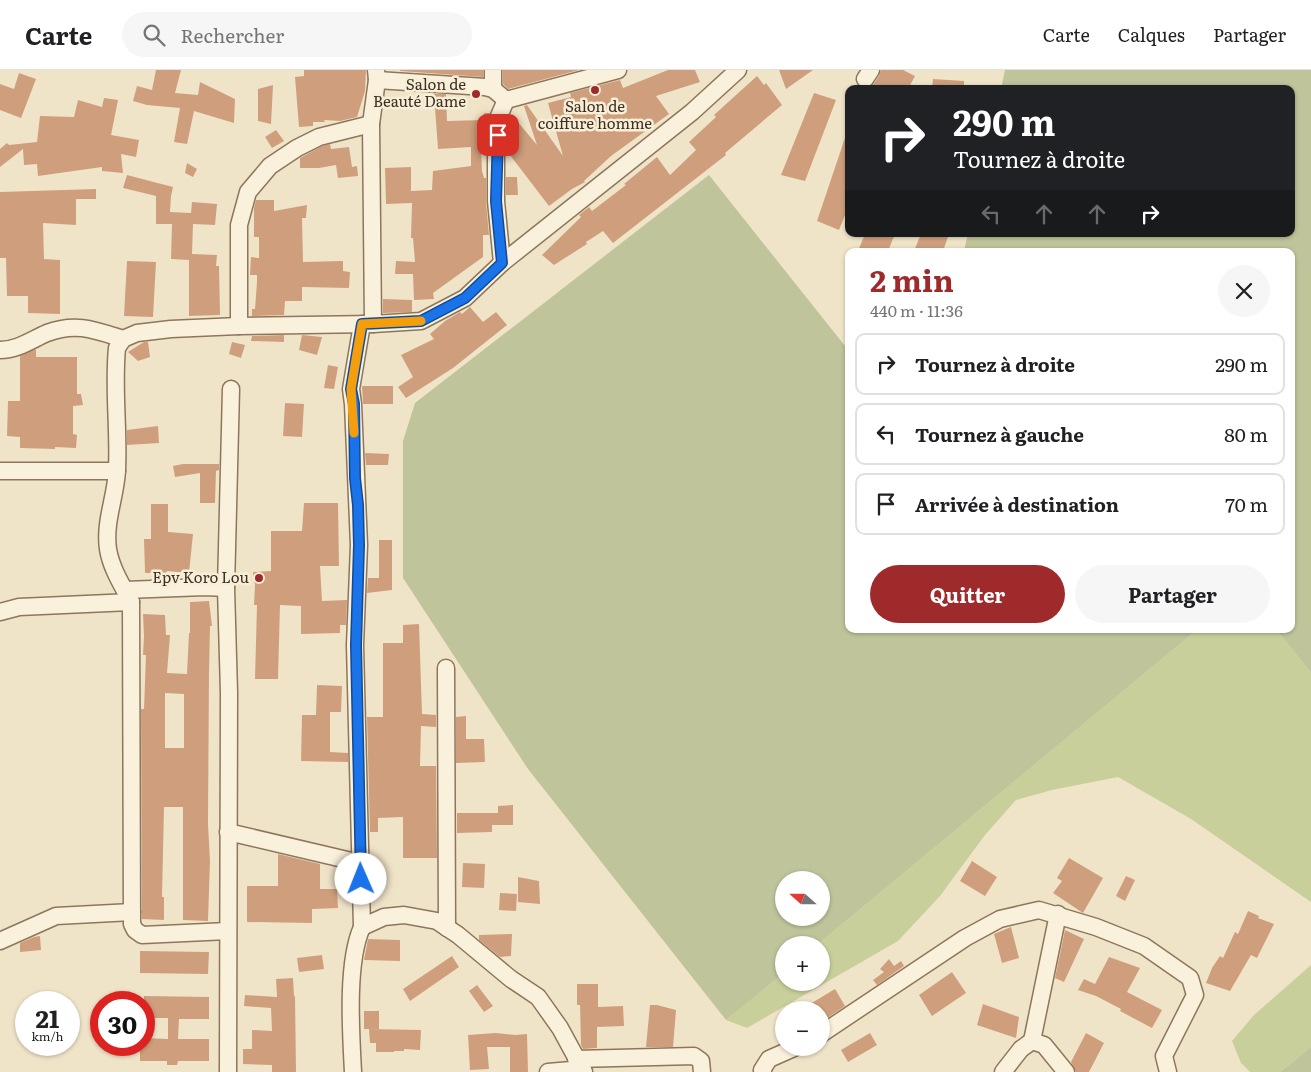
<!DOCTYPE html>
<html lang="fr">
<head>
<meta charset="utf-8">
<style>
  :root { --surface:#fff; --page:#f6f6f6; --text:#202124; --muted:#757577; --line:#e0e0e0; --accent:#9e2a2b }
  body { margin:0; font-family:Literata,serif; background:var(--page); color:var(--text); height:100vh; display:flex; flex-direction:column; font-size:19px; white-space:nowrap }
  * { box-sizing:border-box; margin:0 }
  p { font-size:16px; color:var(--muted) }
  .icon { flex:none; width:28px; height:28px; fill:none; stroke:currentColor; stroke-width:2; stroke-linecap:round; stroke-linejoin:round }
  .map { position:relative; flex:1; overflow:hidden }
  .side { position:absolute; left:845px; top:178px; width:450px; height:385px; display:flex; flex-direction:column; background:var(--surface); border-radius:10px; box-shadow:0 1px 4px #0004 }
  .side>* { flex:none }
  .top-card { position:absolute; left:845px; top:15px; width:450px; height:152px; border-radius:10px; box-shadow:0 1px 4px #0004; background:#202124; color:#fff; overflow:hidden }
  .needle { width:32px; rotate:291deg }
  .tools { position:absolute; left:775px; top:801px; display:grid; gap:10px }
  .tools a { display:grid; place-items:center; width:55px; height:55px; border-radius:50%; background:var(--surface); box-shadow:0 1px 4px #0004; font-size:25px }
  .speed { position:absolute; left:15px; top:921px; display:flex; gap:10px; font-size:25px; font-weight:700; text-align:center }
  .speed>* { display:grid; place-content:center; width:65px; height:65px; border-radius:50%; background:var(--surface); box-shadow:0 1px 4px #0004; line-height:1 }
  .speed small { font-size:12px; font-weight:400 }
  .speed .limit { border:8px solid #d22; background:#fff; color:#111 }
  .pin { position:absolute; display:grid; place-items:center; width:42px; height:42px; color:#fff; margin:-21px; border-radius:10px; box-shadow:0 2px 8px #0006 }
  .me { position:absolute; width:55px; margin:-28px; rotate:359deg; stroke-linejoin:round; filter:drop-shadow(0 0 4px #0008) }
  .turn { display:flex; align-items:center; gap:18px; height:105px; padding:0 25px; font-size:22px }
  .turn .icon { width:65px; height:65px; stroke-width:2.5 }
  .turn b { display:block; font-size:35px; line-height:42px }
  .lanes { display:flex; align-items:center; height:48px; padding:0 25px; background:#0003; justify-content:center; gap:25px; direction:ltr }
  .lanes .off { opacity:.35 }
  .round { display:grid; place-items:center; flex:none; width:52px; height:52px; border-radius:26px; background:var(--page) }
  .overview { display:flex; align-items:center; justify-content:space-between; height:85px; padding:0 25px }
  h1 { font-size:30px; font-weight:700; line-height:38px; color:var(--accent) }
  .primary-button { display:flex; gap:10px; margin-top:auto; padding:10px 25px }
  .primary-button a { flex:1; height:58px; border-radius:30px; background:var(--accent); color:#fff; font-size:20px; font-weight:700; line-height:58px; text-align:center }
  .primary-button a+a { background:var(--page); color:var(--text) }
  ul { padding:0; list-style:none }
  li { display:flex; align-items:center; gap:15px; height:62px; margin:0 10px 8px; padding:0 15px; border:2px solid var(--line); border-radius:10px }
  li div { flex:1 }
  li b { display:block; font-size:19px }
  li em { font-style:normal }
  header { display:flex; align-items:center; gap:30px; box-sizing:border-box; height:70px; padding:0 25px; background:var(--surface); border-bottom:1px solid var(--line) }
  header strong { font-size:24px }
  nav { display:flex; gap:28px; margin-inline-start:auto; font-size:18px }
  .search { width:350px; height:45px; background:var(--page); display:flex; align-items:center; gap:12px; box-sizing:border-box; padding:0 18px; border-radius:28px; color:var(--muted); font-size:19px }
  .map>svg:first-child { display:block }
  .green { fill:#c9cf9b }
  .cemetery { fill:#bfc49a; fill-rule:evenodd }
  .building { fill:#cf9f7d; fill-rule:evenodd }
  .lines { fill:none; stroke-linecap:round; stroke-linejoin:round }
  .minor-casing { stroke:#8d765c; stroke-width:19 }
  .minor { stroke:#faf1dc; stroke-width:16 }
  .route-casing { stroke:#114b97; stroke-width:12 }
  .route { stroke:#1a73e8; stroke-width:9 }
  .slow { stroke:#f59e0b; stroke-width:9 }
  .poi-dot { fill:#9e2a2b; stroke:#f7eed8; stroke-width:2 }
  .labels { text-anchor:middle; stroke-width:5; stroke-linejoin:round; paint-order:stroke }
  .poi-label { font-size:15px; fill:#3d2e20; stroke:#f7eed8; text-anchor:end }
</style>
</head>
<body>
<header>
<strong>Carte</strong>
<div class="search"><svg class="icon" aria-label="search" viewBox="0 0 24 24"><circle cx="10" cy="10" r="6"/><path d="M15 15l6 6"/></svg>Rechercher</div>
<nav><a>Carte</a><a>Calques</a><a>Partager</a></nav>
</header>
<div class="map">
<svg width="1311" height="1002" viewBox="0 0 1311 1002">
  <rect width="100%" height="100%" fill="#f0e4c8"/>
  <!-- green -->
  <g class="green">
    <path d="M1198 559H1276L1311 603V832L1191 749 1118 707 1052 720 1016 730 985 765 940 826 898 871 747 958 726 950 784 903V912H821V875H817Z"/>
    <path d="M1311 895V977L1280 1002H1250L1241 993 1232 971 1254 945Z"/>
  </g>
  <!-- cemetery -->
  <g class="cemetery">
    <path d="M1005 0H1311V603L1276 559H1291V181H964L968 164H1291V19H1001Z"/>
    <path d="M709 105 849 281V559H1198L817 875H784V903L726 950 528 699 403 508V371L415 333ZM784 810H821V848H784Z"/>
    <path d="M1311 977V1002H1280Z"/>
  </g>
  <!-- building -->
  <g class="building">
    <path d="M156 0H181L175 23 198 25 200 12 235 29 234 53 194 41 187 74 174 72 180 38 147 35 133 31 137 16 152 20Z"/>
    <path d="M304 0H366L365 21 357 47 340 51 324 50 325 52H313V56L299 57 295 7 304 6Z"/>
    <path d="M400 0H483V7L400 1Z"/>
    <path d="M503 0H579L508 19 503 14Z"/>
    <path d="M668 0H695L700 12 656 26 669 44 611 86 584 111 585 112 572 119 549 136 506 80 513 46 537 75 524 36 527 35 563 86 548 33 571 27 570 23 620 10 623 18Z"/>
    <path d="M779 0H813L786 19Z"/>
    <path d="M881 0H903L915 6 908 19H870L879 6Z"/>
    <path d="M19 3 36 9 21 48 0 40V14L14 19Z"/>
    <path d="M757 6 764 15 766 13 782 35 725 83 726 85 613 173 603 161 586 172 587 174 554 195 542 185 581 147 579 145 589 137 592 141 626 115 624 114 657 87 670 105 696 80 689 72 716 47 714 45Z"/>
    <path d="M933 9 964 11V19H932Z"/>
    <path d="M273 15 271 54 258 51V19Z"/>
    <path d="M814 23 836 30 805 111 781 105Z"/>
    <path d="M434 24H446L447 51 484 50V43H490L487 65H482L481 78 482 101 484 108H486V132L489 165H483V187L433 223 434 229 414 230 413 204H395L396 191 415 192 413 168H411L412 133 386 134 385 98 411 97V121L432 120 433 101 471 96V77L438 79Z"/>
    <path d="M104 28 118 30 111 65 139 70 136 87 121 84 123 103 102 101V97L38 106 37 94 24 95 23 79 0 97V79L7 73 9 75 37 72 40 46 74 47 78 30 102 37Z"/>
    <path d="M276 60 284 71 272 78 265 67Z"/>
    <path d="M847 62 849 63V135L839 160 817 151Z"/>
    <path d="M330 74 331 79 349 77 352 97 357 96 358 106 338 108 336 95 319 98H300V88L322 76Z"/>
    <path d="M187 93 197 99 193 107 185 103Z"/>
    <path d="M127 105 173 117 171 126 170 142 191 143 192 132 217 134 215 155 193 154 192 184 217 185 216 196H219L220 245 189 246V190L171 189 172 154H156V126L123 118Z"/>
    <path d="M506 107H517L518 125H506Z"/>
    <path d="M96 119V129H76V155L43 153 44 189 60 190V244L28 243V226H7L6 188H0V122Z"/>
    <path d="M256 130H274V141L307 135 306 148H302L303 192 343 191V201L350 202 349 218 302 217V231H285L284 245 252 246V239H255L257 212V205H250L251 187 259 188V167H254V138Z"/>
    <path d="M865 164H895L888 181H858Z"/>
    <path d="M921 164H949L943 181H914Z"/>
    <path d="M127 191 156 192 153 247 124 246Z"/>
    <path d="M383 229 412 230V242L383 243Z"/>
    <path d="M470 237 483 252 496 242 507 255 453 298 406 328 398 317 413 307 401 285 434 269 430 264 445 251 460 242 462 244Z"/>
    <path d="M284 265V272L251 271 252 266Z"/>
    <path d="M302 265 322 267 317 285 299 280Z"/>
    <path d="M144 272H148L150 287 138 291 128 282Z"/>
    <path d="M232 272 245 275 241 288 229 284Z"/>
    <path d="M34 280H36V287H77V324H81L83 335 73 336V364L77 365 76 378 55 377V379L20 378V367L7 366 8 331H20V286Z"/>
    <path d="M328 295 338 297 334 319 324 318Z"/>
    <path d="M362 316H393V334H363Z"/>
    <path d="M285 333 304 334 302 367 283 366Z"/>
    <path d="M158 356 159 373 127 375V360Z"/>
    <path d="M365 383 389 384 388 395H366Z"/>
    <path d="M183 394H219V400L216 401 215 433H200V403L175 407 173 396Z"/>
    <path d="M304 433H338L339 496H320L322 531 347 530 346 555H340V563L301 564V536L280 535 278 609H255L257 535H254L255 515 253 502 271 501V461H302Z"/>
    <path d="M151 434H168V462L193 464 189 503 167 501 166 503H145L144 469H151Z"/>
    <path d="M379 470H392V520L367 523 368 508H379Z"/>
    <path d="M209 531 212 556H210L209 604 208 754 210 791 208 851 183 850V737H164L162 827H164V850L142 849 141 639H144L146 585H143L144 566 143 544 165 545 166 565H170L167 603 187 604 189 563H190V532ZM165 623 184 624V678H165Z"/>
    <path d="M419 554 422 644 436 645V657L421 656 420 696H436L437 788H403V747L378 748V762H370L367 647H383V573H403V555Z"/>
    <path d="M317 615 342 616 341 642H330V682L348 683V692L301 691 302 645H316Z"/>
    <path d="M466 646V669H484L485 692 456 693V647Z"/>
    <path d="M513 735V755H492V762L457 763V743H498V736Z"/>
    <path d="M278 784 320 794V819H337L338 838 312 839V853L247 852V816H278Z"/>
    <path d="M1069 788 1103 808 1083 843 1053 823 1062 811 1057 808Z"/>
    <path d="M972 791 997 807 985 826 960 811Z"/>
    <path d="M463 793 485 794 484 818 462 817Z"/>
    <path d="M1126 806 1135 810 1125 831 1116 826Z"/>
    <path d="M518 807 539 811 540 834 518 832Z"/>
    <path d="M500 823 517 824 516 841 499 840Z"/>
    <path d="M1248 841 1259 846 1258 848 1274 854 1257 888 1251 885 1230 921 1206 913 1212 898 1220 886 1223 888 1235 862 1238 864Z"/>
    <path d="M1011 857 1019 888 1002 893 994 864Z"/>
    <path d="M1065 860 1084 869 1064 912 1055 908Z"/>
    <path d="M512 864 511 886 500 887 479 870V865Z"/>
    <path d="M40 866 41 880 20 882V873L34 867Z"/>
    <path d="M368 869 400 870V891L364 890Z"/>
    <path d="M140 881 209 882 208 904 140 903Z"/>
    <path d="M322 885 324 899 299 902 297 888Z"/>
    <path d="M452 886 459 897 410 931 403 919Z"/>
    <path d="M1109 887 1140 898 1127 922 1162 940 1152 958 1120 941 1121 939 1096 926 1078 920 1084 909 1095 914Z"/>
    <path d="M889 889 894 896 901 891 904 896 877 915 873 910 884 902 880 899Z"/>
    <path d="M952 902 966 923 932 946 919 925Z"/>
    <path d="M293 908 294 926H295L296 1002H272V995L243 994V979H252V960L272 961 271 938 244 936 245 925 277 927 276 909Z"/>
    <path d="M577 914H598V937L623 936 624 956 597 957V978L583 979 581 975 580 935H577Z"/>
    <path d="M477 915 493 936 484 942 469 921Z"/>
    <path d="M835 919 845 936 821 952V940H800Z"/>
    <path d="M144 926 209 927V949H179L178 969H209V991H178L177 995H167V991H140V975H144V968L168 969V948H144Z"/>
    <path d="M983 934 1019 947 1016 968 977 955Z"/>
    <path d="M650 935H657L676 940 673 977H646Z"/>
    <rect x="364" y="941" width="15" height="18"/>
    <path d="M369 959 421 960 420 980 404 979V981H394V982H376V973H370Z"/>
    <path d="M496 963 515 965 527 964 528 1002H510V977H487L489 999 470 1000 468 965Z"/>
    <path d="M870 963 877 975 848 992 841 980Z"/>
    <path d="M1086 963 1104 973 1089 1002H1076L1071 992Z"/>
  </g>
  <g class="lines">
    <!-- minor casing -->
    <g class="minor-casing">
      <g id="minor">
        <path d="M865 9 871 0"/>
        <path d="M377 10 485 17 493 19 506 30 618 0"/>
        <path d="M493 19V0"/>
        <path d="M502 193 496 131V84L499 46 506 30"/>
        <path d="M373 254 371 54 377 10 376 0"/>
        <path d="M239 256V155L248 122 270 96 297 78 319 67 371 54"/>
        <path d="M0 280C18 280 31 270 47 263 76 252 95 260 123 269"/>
        <path d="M0 401H117"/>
        <path d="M125 520 205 517 226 518"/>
        <path d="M0 542 19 537 131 532"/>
        <path d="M446 598 447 858"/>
        <path d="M228 762 360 793"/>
        <path d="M362 857 384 847 404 845 437 851 458 865 511 909 538 927 560 958 584 1002"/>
        <path d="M228 861 142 865 135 860 132 854 131 532C122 515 111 498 108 479 104 452 116 426 117 400 119 359 113 318 117 278L123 269 137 263 171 259 239 256 373 254 421 251 465 228 502 193 692 42 738 0"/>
        <path d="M0 871 56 846 132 842"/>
        <path d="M821 964 965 868 1000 849 1039 840 1096 857 1144 876 1190 908 1195 925 1164 986 1168 1002"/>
        <path d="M1032 971 1058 844"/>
        <path d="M576 989 694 986 701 991 702 1002"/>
        <path d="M228 1002 229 623 226 518 231 319"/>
        <path d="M353 1002C351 963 346 893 362 857L355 575 359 475 353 334 351 319 362 254"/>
        <path d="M548 1002 583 999"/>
        <path d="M763 1002 762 1000 769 989 794 978"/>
        <path d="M1003 1002 1021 979 1032 971 1044 975 1066 1002"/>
      </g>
    </g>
    <!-- minor -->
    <use href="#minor" class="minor"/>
  </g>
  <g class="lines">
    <!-- route casing -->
    <g class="route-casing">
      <path id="route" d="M361 809 356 575 359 475 358 435 355 408 354 334 351 319 362 254 421 251 465 228 502 193 496 131 498 65"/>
    </g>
    <!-- route -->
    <use href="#route" class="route"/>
    <!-- slow -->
    <path class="slow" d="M354 363 351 319 362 254 421 251"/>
  </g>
  <!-- markers -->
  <g class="poi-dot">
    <circle cx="595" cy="20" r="5"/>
    <circle cx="476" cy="24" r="5"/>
    <circle cx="259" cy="508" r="5"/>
  </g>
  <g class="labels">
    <!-- poi labels -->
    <g class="poi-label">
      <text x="466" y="20">Salon de<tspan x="466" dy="17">Beauté Dame</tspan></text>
      <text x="595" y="42" text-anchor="middle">Salon de<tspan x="595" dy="17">coiffure homme</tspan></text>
      <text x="249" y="513">Epv Koro Lou</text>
    </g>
  </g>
</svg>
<div class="tools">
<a><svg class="needle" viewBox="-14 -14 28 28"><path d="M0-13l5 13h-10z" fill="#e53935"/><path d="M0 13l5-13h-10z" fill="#757577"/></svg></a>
<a>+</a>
<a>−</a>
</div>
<div class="speed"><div>21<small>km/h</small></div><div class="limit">30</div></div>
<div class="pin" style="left:498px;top:65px;background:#d93025"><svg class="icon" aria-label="arrive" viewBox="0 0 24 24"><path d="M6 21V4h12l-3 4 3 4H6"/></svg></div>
<svg class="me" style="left:361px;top:809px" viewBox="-20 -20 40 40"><circle r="19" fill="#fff"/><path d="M0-13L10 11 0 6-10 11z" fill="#1a73e8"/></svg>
<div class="top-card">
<div class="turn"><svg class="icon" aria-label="right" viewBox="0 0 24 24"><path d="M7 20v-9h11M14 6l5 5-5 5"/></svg><div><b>290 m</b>Tournez à droite</div></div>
<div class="lanes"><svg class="icon off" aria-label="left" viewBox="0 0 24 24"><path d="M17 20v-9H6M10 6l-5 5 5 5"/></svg><svg class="icon off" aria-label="ahead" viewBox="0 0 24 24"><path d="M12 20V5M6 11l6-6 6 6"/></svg><svg class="icon off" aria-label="ahead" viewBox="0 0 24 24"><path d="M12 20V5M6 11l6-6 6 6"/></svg><svg class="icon" aria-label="right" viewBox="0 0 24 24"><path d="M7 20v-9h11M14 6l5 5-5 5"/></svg></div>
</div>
<section class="side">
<div class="overview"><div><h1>2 min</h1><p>440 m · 11:36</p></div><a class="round"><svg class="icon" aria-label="close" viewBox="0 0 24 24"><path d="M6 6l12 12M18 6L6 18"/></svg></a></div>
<ul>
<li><svg class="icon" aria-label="right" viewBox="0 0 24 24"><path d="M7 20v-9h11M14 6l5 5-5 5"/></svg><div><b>Tournez à droite</b></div><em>290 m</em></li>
<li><svg class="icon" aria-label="left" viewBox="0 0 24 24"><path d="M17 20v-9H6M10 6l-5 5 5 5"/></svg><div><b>Tournez à gauche</b></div><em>80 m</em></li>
<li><svg class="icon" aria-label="arrive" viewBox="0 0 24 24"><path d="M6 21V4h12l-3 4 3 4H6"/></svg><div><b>Arrivée à destination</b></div><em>70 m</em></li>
</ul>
<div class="primary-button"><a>Quitter</a><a>Partager</a></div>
</section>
</div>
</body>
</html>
